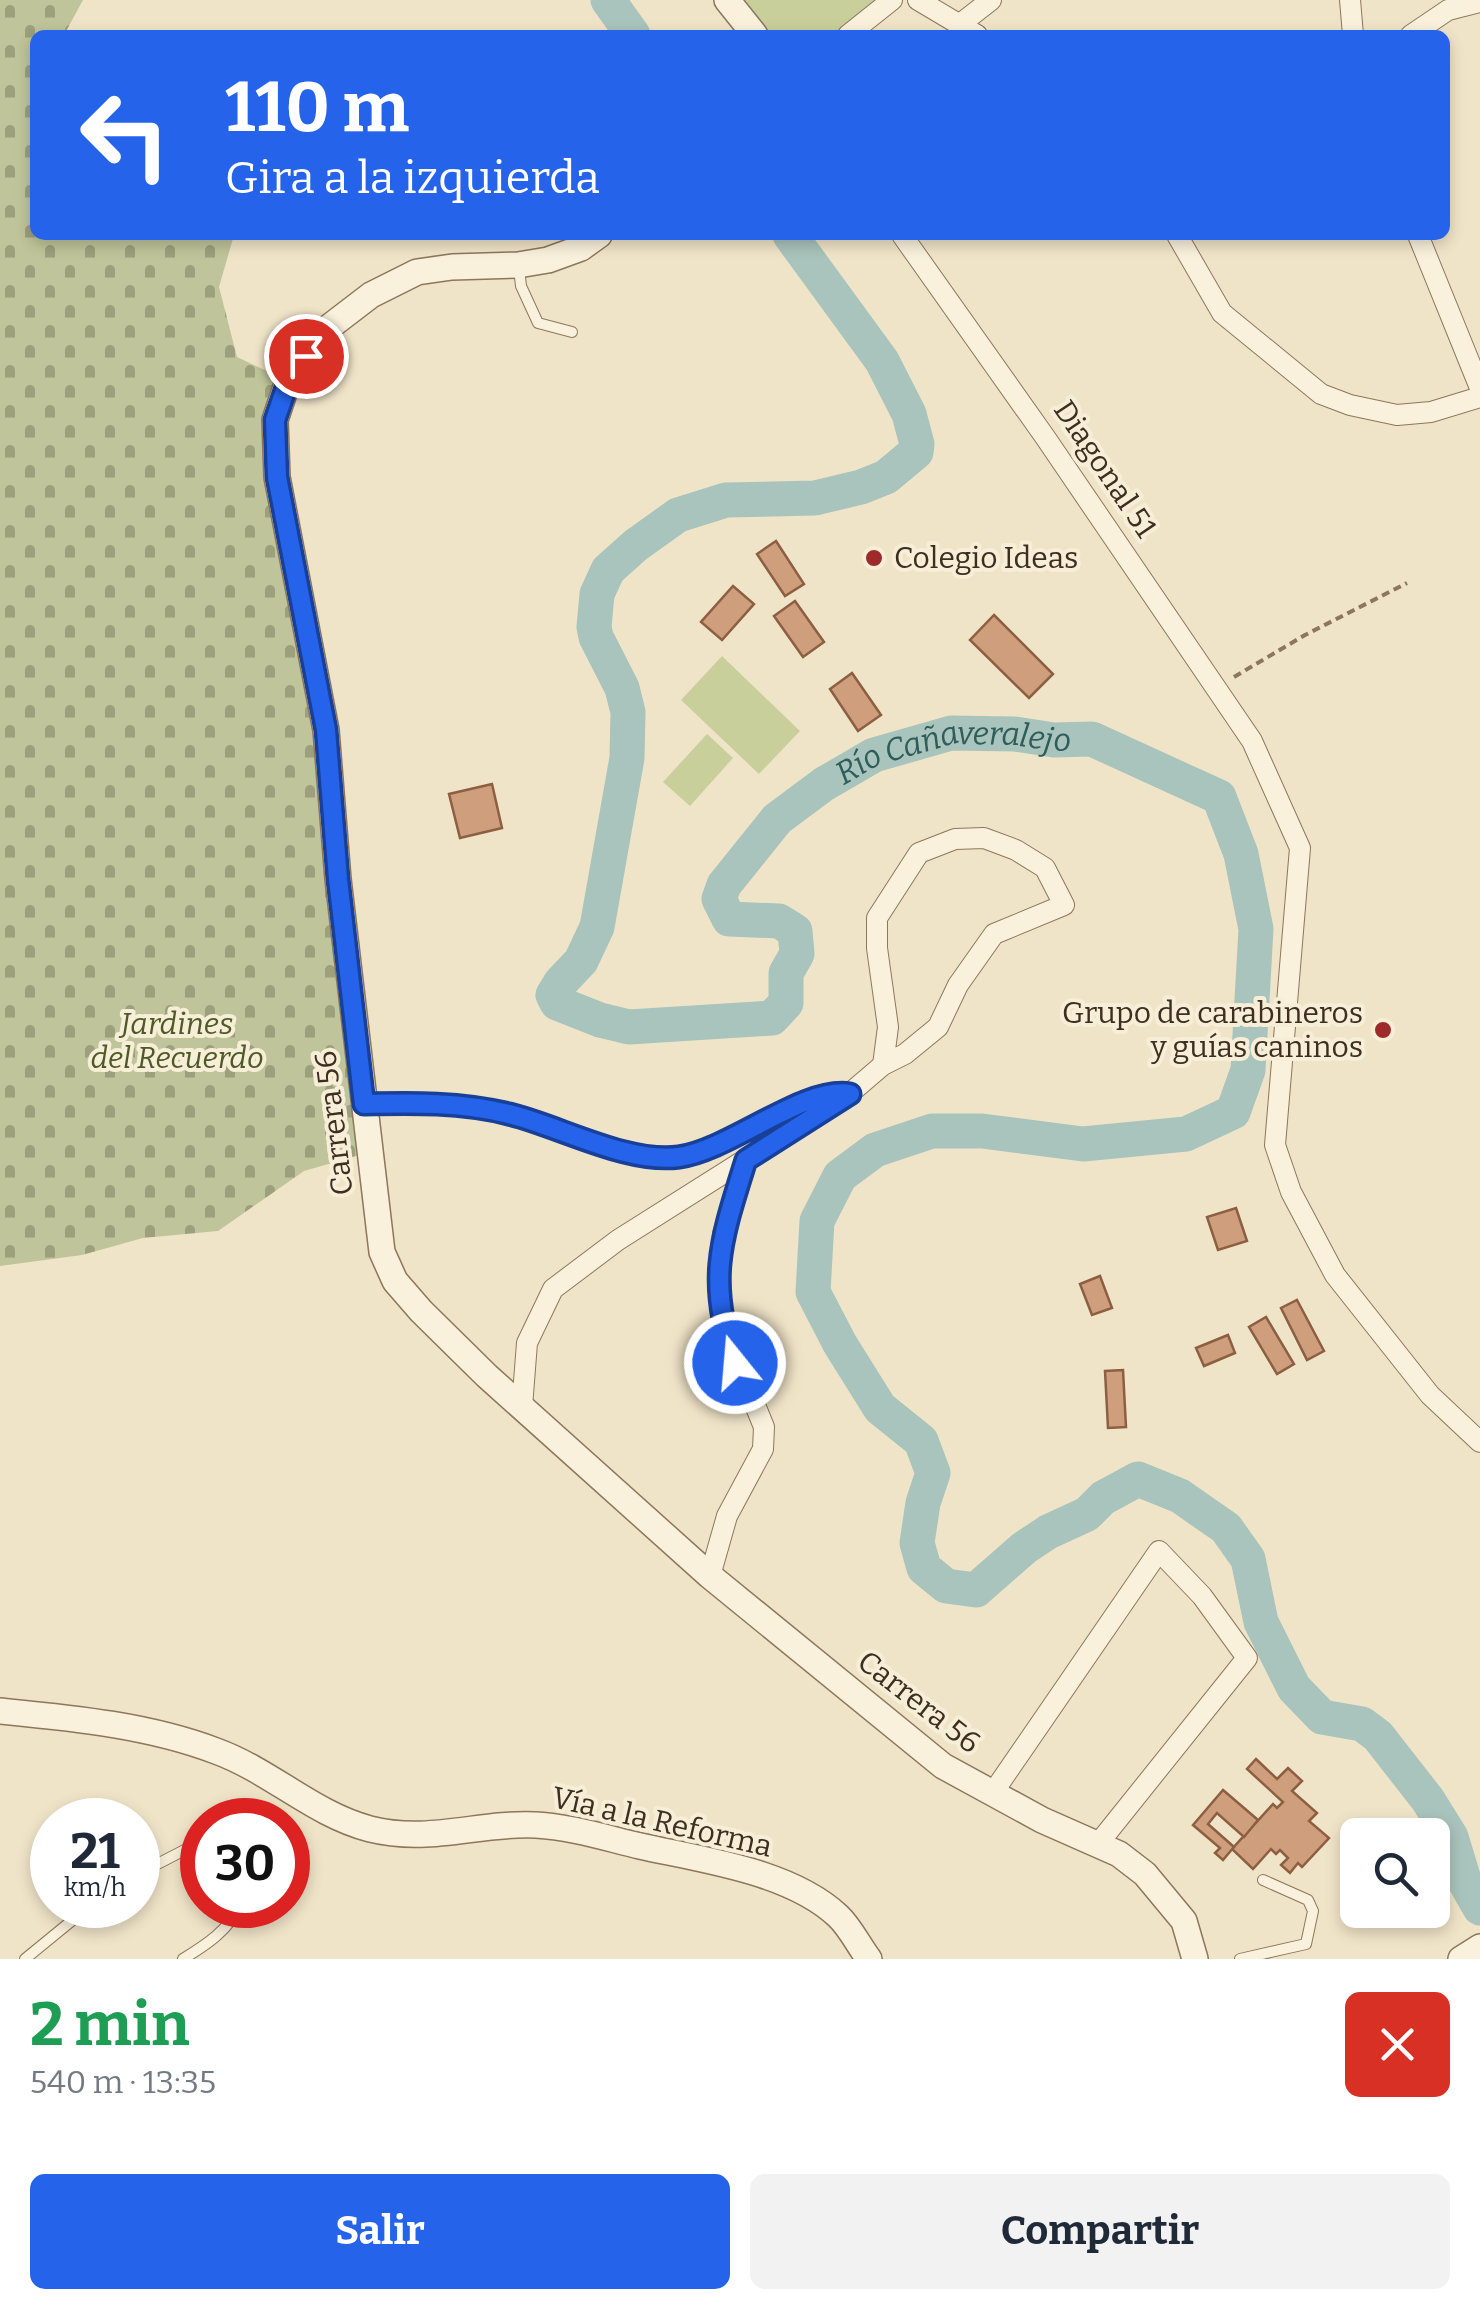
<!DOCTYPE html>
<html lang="es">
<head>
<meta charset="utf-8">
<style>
  :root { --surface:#fff; --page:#f2f2f3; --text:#1f2937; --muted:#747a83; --accent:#2563eb }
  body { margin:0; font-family:Bitter,serif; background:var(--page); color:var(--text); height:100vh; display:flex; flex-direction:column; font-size:38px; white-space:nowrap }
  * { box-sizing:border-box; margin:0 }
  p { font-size:32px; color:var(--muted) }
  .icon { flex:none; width:55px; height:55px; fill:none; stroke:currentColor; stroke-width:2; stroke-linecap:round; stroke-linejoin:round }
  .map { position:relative; height:1959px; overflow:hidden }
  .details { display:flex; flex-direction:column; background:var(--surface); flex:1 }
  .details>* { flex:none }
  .hud { position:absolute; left:30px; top:30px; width:1420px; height:210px; border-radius:15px; box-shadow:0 5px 15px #0003; background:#2563eb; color:#fff; overflow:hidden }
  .tools { position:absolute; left:1340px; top:1818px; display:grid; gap:20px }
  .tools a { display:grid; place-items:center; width:110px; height:110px; border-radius:15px; background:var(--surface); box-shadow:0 5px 15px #0003; font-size:50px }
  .speed { position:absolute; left:30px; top:1798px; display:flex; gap:20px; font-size:50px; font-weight:700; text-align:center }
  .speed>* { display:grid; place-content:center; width:130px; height:130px; border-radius:50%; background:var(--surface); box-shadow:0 5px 15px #0003; line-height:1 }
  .speed small { font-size:25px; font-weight:400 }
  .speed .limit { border:15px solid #d22; background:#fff; color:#111 }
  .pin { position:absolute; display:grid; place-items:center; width:85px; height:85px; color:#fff; margin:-42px; border:5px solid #fff; border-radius:50%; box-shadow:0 2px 10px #0007 }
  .me { position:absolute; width:110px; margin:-55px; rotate:343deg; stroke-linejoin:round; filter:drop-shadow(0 0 8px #0008) }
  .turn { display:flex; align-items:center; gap:35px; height:210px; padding:0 30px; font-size:45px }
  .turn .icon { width:130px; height:130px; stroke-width:2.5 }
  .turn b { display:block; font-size:70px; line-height:85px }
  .round { display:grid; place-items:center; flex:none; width:105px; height:105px; border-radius:15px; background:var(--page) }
  .head { display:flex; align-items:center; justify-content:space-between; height:170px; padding:0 30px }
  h1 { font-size:60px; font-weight:700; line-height:75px; color:#1e9e55 }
  .action { display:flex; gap:20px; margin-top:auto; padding:20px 30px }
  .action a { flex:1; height:115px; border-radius:15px; background:var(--accent); color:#fff; font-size:40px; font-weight:700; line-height:115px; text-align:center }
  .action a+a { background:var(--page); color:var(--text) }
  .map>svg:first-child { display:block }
  .cemetery { fill:url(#cemetery-stones) }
  .green { fill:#c9cf9b }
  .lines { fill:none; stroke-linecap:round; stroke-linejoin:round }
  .river { stroke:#a9c4bc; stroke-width:35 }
  .building { fill:#cf9f7d; stroke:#8d5f41; stroke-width:2.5 }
  .service-casing { stroke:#8d765c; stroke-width:12 }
  .minor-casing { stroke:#8d765c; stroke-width:22 }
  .tertiary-casing { stroke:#8d765c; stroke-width:28 }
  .path { stroke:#8d765c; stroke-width:4; stroke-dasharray:8 5; stroke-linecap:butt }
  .service { stroke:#faf1dc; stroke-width:10 }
  .minor { stroke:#faf1dc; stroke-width:20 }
  .tertiary { stroke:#faf1dc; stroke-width:25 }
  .route-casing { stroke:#184099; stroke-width:25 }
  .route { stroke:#2563eb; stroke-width:18 }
  .poi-dot { fill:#9e2a2b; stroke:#f7eed8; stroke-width:4 }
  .labels { text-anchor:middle; stroke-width:8; stroke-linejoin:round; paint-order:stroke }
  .street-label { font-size:30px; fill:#3d2e20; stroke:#f7eed8 }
  .poi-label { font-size:30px; fill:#3d2e20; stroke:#f7eed8; text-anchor:start }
  .park-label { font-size:30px; font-style:italic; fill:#4d5a26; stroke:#f7eed8 }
  .water-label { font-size:32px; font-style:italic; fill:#2f5d5a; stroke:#f7eed8 }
</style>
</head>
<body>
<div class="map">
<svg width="1480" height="1959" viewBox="0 0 1480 1959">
  <defs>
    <pattern id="cemetery-stones" width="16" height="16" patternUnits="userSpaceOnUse" patternTransform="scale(2.5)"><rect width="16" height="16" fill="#bfc49a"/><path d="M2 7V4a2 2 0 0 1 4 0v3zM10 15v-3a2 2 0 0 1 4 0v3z" fill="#9ca07d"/></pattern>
  </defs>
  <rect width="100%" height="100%" fill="#f0e4c8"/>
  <!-- cemetery -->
  <path class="cemetery" d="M0 0H83L64 35H35V235H234L219 287 237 357 288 381 275 420 303 605 370 1152 304 1171 218 1231 143 1238 82 1255 0 1266Z"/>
  <!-- green -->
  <g class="green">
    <path d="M727 0H892L848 35H755Z"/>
    <path d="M722 656 800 731 759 774 681 700Z"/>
    <path d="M707 734 733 758 690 806 663 782Z"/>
  </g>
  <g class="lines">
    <!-- river -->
    <g class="river">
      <path d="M608 0 633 35"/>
      <path id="s1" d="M790 235 882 361 909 414 917 444 916 452 886 477 861 487 815 498 726 500 678 515 636 545 608 570 597 594 594 627 596 637 622 688 628 712 627 758 597 927 581 961 561 982 553 995 557 1003 600 1020 629 1027 772 1018 786 1003V973L797 954 795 931 779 921 729 919 719 899 724 885 777 819 824 784 874 755 951 733 1015 734 1054 740 1092 739 1219 797 1241 854 1256 929 1248 1070 1233 1112 1186 1134 1083 1144 982 1131H932L875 1150 840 1176 817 1221 813 1292 840 1344 880 1408 921 1441 933 1473 923 1503 917 1543 924 1568 946 1586 976 1590 1024 1548 1048 1532 1087 1514 1103 1498 1138 1479 1180 1496 1226 1528 1248 1559 1261 1622 1294 1688 1322 1717 1362 1724 1378 1736 1428 1800 1451 1837 1464 1880 1480 1908"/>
    </g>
  </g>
  <!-- building -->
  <g class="building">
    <path d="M776 541 804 584 785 596 757 554Z"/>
    <path d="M733 586 754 604 722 640 701 622Z"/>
    <path d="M795 601 824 642 803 657 774 616Z"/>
    <path d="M994 615 1053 674 1029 698 970 640Z"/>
    <path d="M852 673 881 715 858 731 830 689Z"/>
    <path d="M492 784 502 828 460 838 449 794Z"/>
    <path d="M1236 1208 1247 1241 1218 1250 1207 1217Z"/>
    <path d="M1100 1276 1112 1308 1092 1315 1080 1284Z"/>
    <path d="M1297 1300 1324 1351 1307 1360 1281 1308Z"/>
    <path d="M1266 1317 1294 1364 1277 1374 1249 1327Z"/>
    <path d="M1228 1335 1235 1353 1204 1366 1196 1348Z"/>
    <path d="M1123 1370 1126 1427 1108 1428 1105 1371Z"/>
    <path d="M1256 1759 1277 1779 1288 1768 1302 1781 1292 1791 1317 1813 1309 1821 1329 1838 1302 1867 1298 1863 1290 1873 1281 1865 1288 1858 1280 1850 1276 1854 1271 1849 1253 1869 1232 1849 1273 1804 1277 1808 1283 1802 1247 1769Z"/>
    <path d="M1223 1790 1258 1820 1244 1837 1217 1813 1208 1824 1234 1847 1223 1860 1215 1853 1220 1848 1193 1825Z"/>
  </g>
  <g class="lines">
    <!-- service casing -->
    <g class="service-casing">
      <g id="service">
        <path d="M519 268 521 286 538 323 572 332"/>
        <path d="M138 1874 202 1841"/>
        <path d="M25 1959 91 1905"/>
        <path d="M183 1959C206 1945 229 1930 240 1905"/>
        <path d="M1240 1959 1306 1944 1313 1911 1308 1900 1263 1880"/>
      </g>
    </g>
    <!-- minor casing -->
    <g class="minor-casing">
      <g id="minor">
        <path d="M918 0 977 35"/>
        <path d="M1350 0 1353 35"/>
        <path d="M959 25 991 0"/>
        <path d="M848 35 892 0"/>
        <path d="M1411 35 1448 10 1480 2"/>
        <path d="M902 235 1045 437 1252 741 1300 848 1275 1145 1291 1192 1335 1275 1430 1395 1480 1442"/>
        <path d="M1177 235 1222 313 1321 394 1350 405 1397 415 1431 412 1480 397"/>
        <path d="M1418 235 1480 388"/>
        <path d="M364 1104C413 1104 460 1102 508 1114 561 1127 623 1164 678 1157 733 1151 788 1095 841 1092"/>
        <path d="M522 1407 527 1343 553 1289 618 1240 849 1094 883 1065 905 1054 938 1027 958 985 994 934 1064 905 1045 868 1016 850 984 838 955 839 919 853 877 918V948L888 1027 883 1065"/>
        <path d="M710 1576 727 1516 763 1449 764 1427 722 1324 718 1283 723 1234 746 1160"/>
        <path d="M992 1794 1159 1551 1202 1596 1247 1658 1098 1844"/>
      </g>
    </g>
    <!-- tertiary casing -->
    <g class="tertiary-casing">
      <g id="tertiary">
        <path d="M727 0 755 35"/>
        <path d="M599 235 581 248 548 260 518 265 452 267 417 272 371 295 324 331 288 381 275 420 277 477 326 730 338 879 382 1252 395 1281 421 1311 487 1376 710 1576 943 1766 1042 1820 1119 1854 1145 1874 1184 1921 1195 1959"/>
        <path d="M0 1711C71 1718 148 1725 216 1751 271 1771 313 1814 370 1829 430 1844 479 1822 536 1825 571 1827 606 1838 640 1846 702 1860 790 1871 838 1916 850 1927 859 1946 869 1959"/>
        <path d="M1461 1959 1480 1947"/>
      </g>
    </g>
    <!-- path -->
    <path class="path" d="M1234 677 1305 635 1407 583"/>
    <!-- service -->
    <use href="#service" class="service"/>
    <!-- minor -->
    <use href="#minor" class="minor"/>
    <!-- tertiary -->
    <use href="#tertiary" class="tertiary"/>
  </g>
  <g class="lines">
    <!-- route casing -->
    <g class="route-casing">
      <path id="route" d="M306 356 288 382 275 420 277 477 326 730 338 879 364 1104C413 1103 461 1102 509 1114 559 1126 627 1164 679 1157 730 1150 804 1086 850 1094L746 1160C721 1240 706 1280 735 1363"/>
    </g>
    <!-- route -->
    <use href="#route" class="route"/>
  </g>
  <!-- markers -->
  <g class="poi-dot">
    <circle cx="874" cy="558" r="10"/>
    <circle cx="1383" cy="1030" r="10"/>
  </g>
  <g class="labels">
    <!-- street labels -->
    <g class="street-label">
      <text transform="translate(1105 469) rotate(56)" y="10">Diagonal 51</text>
      <text transform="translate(334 1123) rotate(-97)" y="10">Carrera 56</text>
      <text transform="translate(919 1702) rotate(38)" y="10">Carrera 56</text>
      <text transform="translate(662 1822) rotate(13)" y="10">Vía a la Reforma</text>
    </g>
    <!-- poi labels -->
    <g class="poi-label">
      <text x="894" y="568">Colegio Ideas</text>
      <text x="1363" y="1023" text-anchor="end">Grupo de carabineros<tspan x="1363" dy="34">y guías caninos</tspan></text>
    </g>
    <!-- park labels -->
    <g class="park-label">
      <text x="177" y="1034">Jardines<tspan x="177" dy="34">del Recuerdo</tspan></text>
    </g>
    <!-- water labels -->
    <g class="water-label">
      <text dy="11" stroke="none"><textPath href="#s1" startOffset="1758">Río Cañaveralejo</textPath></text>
    </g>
  </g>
</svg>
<div class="tools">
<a><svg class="icon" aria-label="search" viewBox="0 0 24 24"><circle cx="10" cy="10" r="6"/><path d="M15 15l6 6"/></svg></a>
</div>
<div class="speed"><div>21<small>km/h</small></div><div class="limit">30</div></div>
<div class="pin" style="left:306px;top:356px;background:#d93025"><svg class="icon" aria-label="arrive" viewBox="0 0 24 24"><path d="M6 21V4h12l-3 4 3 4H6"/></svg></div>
<svg class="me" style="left:735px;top:1363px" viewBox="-20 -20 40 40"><circle r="17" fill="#2563eb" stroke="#fff" stroke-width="3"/><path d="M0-11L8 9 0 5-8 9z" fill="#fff"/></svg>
<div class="hud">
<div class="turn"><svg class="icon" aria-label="left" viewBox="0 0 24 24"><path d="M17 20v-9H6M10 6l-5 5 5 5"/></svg><div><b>110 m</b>Gira a la izquierda</div></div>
</div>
</div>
<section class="details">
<div class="head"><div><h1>2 min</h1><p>540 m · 13:35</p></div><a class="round" style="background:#d93025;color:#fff"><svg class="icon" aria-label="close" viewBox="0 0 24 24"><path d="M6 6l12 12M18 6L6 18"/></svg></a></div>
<div class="action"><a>Salir</a><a>Compartir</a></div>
</section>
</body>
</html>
